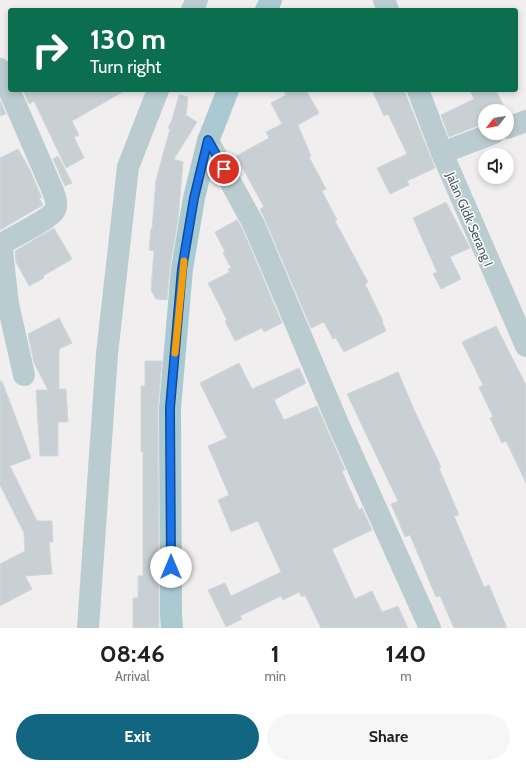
<!DOCTYPE html>
<html lang="en">
<head>
<meta charset="utf-8">
<style>
  :root { --surface:#fff; --page:#f6f6f6; --text:#202124; --muted:#757577; --accent:#136682 }
  body { margin:0; font-family:Cabin,sans-serif; background:var(--page); color:var(--text); height:100vh; display:flex; flex-direction:column; font-size:15px; white-space:nowrap }
  * { box-sizing:border-box; margin:0 }
  p { font-size:13px; color:var(--muted) }
  .icon { flex:none; width:22px; height:22px; fill:none; stroke:currentColor; stroke-width:2; stroke-linecap:round; stroke-linejoin:round }
  .map { position:relative; height:628px; overflow:hidden }
  .drawer { display:flex; flex-direction:column; background:var(--surface); flex:1 }
  .drawer>* { flex:none }
  .top-card { position:absolute; left:8px; top:8px; width:510px; height:84px; border-radius:4px; box-shadow:0 2px 6px #0003; background:#0b6e4f; color:#fff; overflow:hidden }
  .needle { width:26px; rotate:239deg }
  .tools { position:absolute; left:478px; top:104px; display:grid; gap:8px }
  .tools a { display:grid; place-items:center; width:36px; height:36px; border-radius:50%; background:var(--surface); box-shadow:0 2px 6px #0003; font-size:20px }
  .pin { position:absolute; display:grid; place-items:center; width:34px; height:34px; color:#fff; margin:-17px; border:2px solid #fff; border-radius:50%; box-shadow:0 1px 4px #0007 }
  .me { position:absolute; width:44px; margin:-22px; rotate:0deg; stroke-linejoin:round; filter:drop-shadow(0 0 3px #0008) }
  .turn { display:flex; align-items:center; gap:14px; height:84px; padding:0 16px; font-size:18px }
  .turn .icon { width:52px; height:52px; stroke-width:2.5 }
  .turn b { display:block; font-size:28px; line-height:34px }
  .eta { display:flex; justify-content:space-evenly; align-items:center; height:68px; text-align:center }
  .eta b { font-size:24px; font-weight:800; line-height:28px }
  .action { display:flex; gap:8px; margin-top:auto; padding:8px 16px }
  .action a { flex:1; height:46px; border-radius:24px; background:var(--accent); color:#fff; font-size:16px; font-weight:800; line-height:46px; text-align:center }
  .action a+a { background:var(--page); color:var(--text) }
  .map>svg:first-child { display:block }
  .building { fill:#c9d0d4; stroke:#d1d7db }
  .lines { fill:none; stroke-linecap:round; stroke-linejoin:round }
  .minor { stroke:#bacccf; stroke-width:22 }
  .major { stroke:#aacad1; stroke-width:22 }
  .route-casing { stroke:#114b97; stroke-width:10 }
  .route { stroke:#1a73e8; stroke-width:7 }
  .slow { stroke:#f59e0b; stroke-width:7 }
  .labels { text-anchor:middle; stroke-width:3; stroke-linejoin:round; paint-order:stroke }
  .street-label { font-size:13px; fill:#445a5e; stroke:#fff }
</style>
</head>
<body>
<div class="map">
<svg width="526" height="628" viewBox="0 0 526 628">
  <rect width="100%" height="100%" fill="#f1eeef"/>
  <!-- building -->
  <g class="building">
    <path d="M23 90H126L72 121 79 135 74 137 84 158 66 168 34 101 29 104Z"/>
    <path d="M283 90H306L319 113 298 125 311 156 309 157 326 189 322 191 337 220 335 221 368 282 365 284 383 321 382 322 386 331 344 352 336 338 333 339 324 322 311 328 265 220 260 209 264 207 236 156 269 138 266 132 282 124 271 103 286 95Z"/>
    <path d="M372 90H404L435 168 407 181 409 185 390 194 377 168 407 154 388 114 384 116Z"/>
    <path d="M470 90H496L506 111H485V123L449 137 441 115 474 99Z"/>
    <path d="M179 95 188 97 186 115 197 122 174 159 183 162 178 220 170 267 167 300 156 299 151 290 154 251 149 250 151 229H152L156 180 170 129 168 128 172 120Z"/>
    <path d="M0 100 6 114 0 116Z"/>
    <path d="M18 149 30 170 41 196 42 197 39 198 43 205 0 230V158Z"/>
    <path d="M58 156 72 183 65 186 53 159Z"/>
    <path d="M446 202 470 248 450 257 461 279 441 289 433 274 437 272 413 218Z"/>
    <path d="M237 220 243 230 282 323 264 332 262 328 235 341 225 321 227 320 208 283 230 272 228 269 231 268 223 253 225 252 215 232Z"/>
    <path d="M54 228 72 259 43 276 44 278 29 286 16 262 15 251Z"/>
    <path d="M59 318 72 343 59 349V389H66L68 422H58V456H40L36 390H48L34 363 28 334Z"/>
    <path d="M496 326 526 385V483L506 441 502 443 490 418 493 417 479 387 483 385 462 342Z"/>
    <path d="M145 361H162L158 408 159 628H133V598H138V576H143V452H141V386H145Z"/>
    <path d="M239 363 252 389 299 368 306 383 274 400 284 420 317 406 345 470 342 471 359 510 362 508 372 530 332 549 355 599 372 591 382 612 398 606 408 628H321L305 595 302 597 299 592 283 600 281 596 240 616 242 619 226 627 208 590 225 583 231 596 281 572 258 521 231 532 218 500 229 495 208 446 227 438 200 383Z"/>
    <path d="M398 372 415 412 441 467 439 468 459 515 454 516 484 587 489 585 507 628H454L440 596 436 597 410 535 405 537 391 504 398 501 347 394Z"/>
    <path d="M0 381H2L31 458 10 466 37 521H52L53 542H49L52 574 25 576 32 589 0 606V564L25 551 24 533 0 485Z"/>
  </g>
  <g class="lines">
    <!-- minor -->
    <g class="minor">
      <path d="M384 0 388 10"/>
      <path d="M192 10 197 0"/>
      <path d="M0 69 53 191C55 197 58 204 55 210 51 218 17 235 7 241L3 246 2 251 8 304 24 375"/>
      <path d="M418 90 442 153 526 346"/>
      <path d="M507 128 526 121"/>
      <path d="M208 141 254 225 339 426 430 628"/>
      <path d="M442 153 494 133"/>
      <path d="M88 628 107 354 128 167 158 90"/>
    </g>
    <!-- major -->
    <g class="major">
      <path d="M266 10 271 0"/>
      <path d="M172 628 171 615 170 408 182 269 194 198 208 141 228 90"/>
    </g>
  </g>
  <g class="lines">
    <!-- route casing -->
    <g class="route-casing">
      <path id="route" d="M171 567 170 408 182 269 194 198 208 140 224 169"/>
    </g>
    <!-- route -->
    <use href="#route" class="route"/>
    <!-- slow -->
    <path class="slow" d="M175 353 184 261"/>
  </g>
  <g class="labels">
    <!-- street labels -->
    <g class="street-label">
      <text transform="translate(470 219) rotate(67)" y="5">Jalan Gldk Serang I</text>
    </g>
  </g>
</svg>
<div class="tools">
<a><svg class="needle" viewBox="-14 -14 28 28"><path d="M0-13l5 13h-10z" fill="#e53935"/><path d="M0 13l5-13h-10z" fill="#757577"/></svg></a>
<a><svg class="icon" aria-label="sound" viewBox="0 0 24 24"><path d="M4 9h4l5-4v14l-5-4H4zM17 9q2 3 0 6"/></svg></a>
</div>
<div class="pin" style="left:224px;top:169px;background:#d93025"><svg class="icon" aria-label="arrive" viewBox="0 0 24 24"><path d="M6 21V4h12l-3 4 3 4H6"/></svg></div>
<svg class="me" style="left:171px;top:567px" viewBox="-20 -20 40 40"><circle r="19" fill="#fff"/><path d="M0-13L10 11 0 6-10 11z" fill="#1a73e8"/></svg>
<div class="top-card">
<div class="turn"><svg class="icon" aria-label="right" viewBox="0 0 24 24"><path d="M7 20v-9h11M14 6l5 5-5 5"/></svg><div><b>130 m</b>Turn right</div></div>
</div>
</div>
<section class="drawer">
<div class="eta">
<div><b>08:46</b><p>Arrival</p></div>
<div><b>1</b><p>min</p></div>
<div><b>140</b><p>m</p></div>
</div>
<div class="action"><a>Exit</a><a>Share</a></div>
</section>
</body>
</html>
